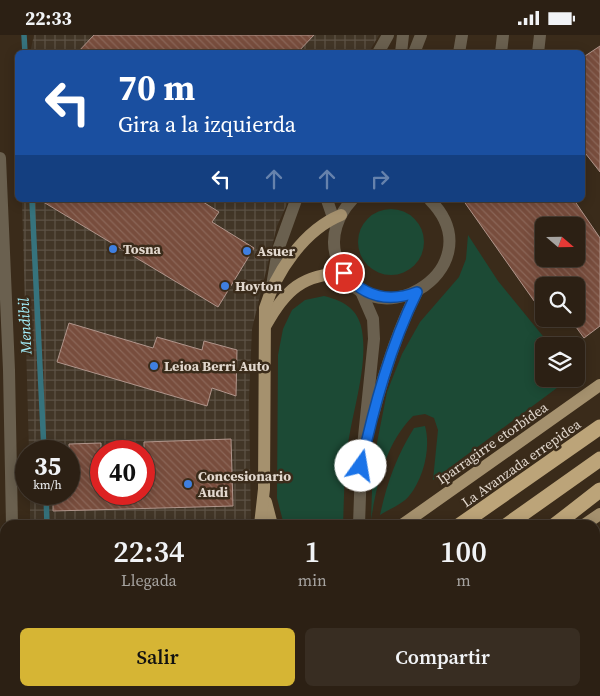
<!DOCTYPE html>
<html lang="es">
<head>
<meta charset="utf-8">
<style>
  :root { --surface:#2c2014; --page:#382d22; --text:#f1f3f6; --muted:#a6a3a0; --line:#483e34; --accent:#d6b534 }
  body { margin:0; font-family:"Source Serif 4",serif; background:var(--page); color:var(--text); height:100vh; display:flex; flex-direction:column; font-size:19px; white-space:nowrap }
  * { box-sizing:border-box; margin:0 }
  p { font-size:16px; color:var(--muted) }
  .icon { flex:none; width:28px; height:28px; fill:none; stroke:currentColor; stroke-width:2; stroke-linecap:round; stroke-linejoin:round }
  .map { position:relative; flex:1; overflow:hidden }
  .side { position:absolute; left:0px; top:485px; width:600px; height:176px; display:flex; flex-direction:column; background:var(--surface); border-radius:15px 15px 0 0; box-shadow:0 2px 12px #0003,0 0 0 1px var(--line) }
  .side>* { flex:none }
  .top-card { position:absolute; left:15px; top:15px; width:570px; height:152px; border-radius:8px; box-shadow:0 2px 12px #0003,0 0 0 1px var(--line); background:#1a4fa0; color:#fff; overflow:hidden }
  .needle { width:32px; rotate:110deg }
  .controls { position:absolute; left:535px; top:182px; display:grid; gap:10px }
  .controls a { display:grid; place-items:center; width:50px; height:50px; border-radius:8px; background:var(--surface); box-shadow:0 2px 12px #0003,0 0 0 1px var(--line); font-size:25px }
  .speed { position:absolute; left:15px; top:405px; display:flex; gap:10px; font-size:25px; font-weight:700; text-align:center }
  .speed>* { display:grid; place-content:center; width:65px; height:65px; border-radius:50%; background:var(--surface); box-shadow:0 2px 12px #0003,0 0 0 1px var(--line); line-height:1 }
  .speed small { font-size:12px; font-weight:400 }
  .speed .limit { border:8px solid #d22; background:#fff; color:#111 }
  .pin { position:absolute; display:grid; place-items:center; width:42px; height:42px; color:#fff; margin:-21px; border:2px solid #fff; border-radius:50%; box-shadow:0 1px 5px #0007 }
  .me { position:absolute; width:55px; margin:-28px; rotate:13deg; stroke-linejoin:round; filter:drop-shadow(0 0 4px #0008) }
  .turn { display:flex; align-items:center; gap:18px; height:105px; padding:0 20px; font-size:22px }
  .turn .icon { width:65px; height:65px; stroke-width:2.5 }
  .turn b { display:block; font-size:35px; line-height:42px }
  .lanes { display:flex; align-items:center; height:48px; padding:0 20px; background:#0003; justify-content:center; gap:25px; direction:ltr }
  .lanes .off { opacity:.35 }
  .eta { display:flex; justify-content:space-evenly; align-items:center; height:85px; text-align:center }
  .eta b { font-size:30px; font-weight:600; line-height:35px }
  .primary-button { display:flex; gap:10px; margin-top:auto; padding:10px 20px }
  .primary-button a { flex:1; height:58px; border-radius:8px; background:var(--accent); color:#111; font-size:20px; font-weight:600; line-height:58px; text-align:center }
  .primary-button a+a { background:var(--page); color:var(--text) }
  .status { display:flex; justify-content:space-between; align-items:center; height:35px; padding:0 25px; background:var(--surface); direction:ltr }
  .status svg { height:14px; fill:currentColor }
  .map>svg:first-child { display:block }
  .industrial { fill:url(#industrial-grid); fill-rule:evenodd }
  .grass { fill:#1c4a35 }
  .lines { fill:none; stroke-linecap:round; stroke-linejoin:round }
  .stream { stroke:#36737d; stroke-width:5.5 }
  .building { fill:url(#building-back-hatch); stroke:#b0958b; fill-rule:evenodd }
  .minor-tunnel { stroke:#534535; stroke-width:12; stroke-dasharray:12 6; stroke-linecap:butt }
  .minor { stroke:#6a604f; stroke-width:12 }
  .major { stroke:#a5916e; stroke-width:12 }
  .highway { stroke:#bca479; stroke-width:15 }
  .route-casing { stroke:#114b97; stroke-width:12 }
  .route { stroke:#1a73e8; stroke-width:9 }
  .shop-dot { fill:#3f7fe0; stroke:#3a2b1a; stroke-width:2 }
  .labels { text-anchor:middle; stroke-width:5; stroke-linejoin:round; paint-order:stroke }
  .poi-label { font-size:14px; font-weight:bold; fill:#e2d8ce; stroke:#3a2b1a; text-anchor:start }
  .street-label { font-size:14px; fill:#e2d8ce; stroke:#3a2b1a }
  .water-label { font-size:15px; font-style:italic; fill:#a3eefa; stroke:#3a2b1a }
</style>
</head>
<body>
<div class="status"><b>22:33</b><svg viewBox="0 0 49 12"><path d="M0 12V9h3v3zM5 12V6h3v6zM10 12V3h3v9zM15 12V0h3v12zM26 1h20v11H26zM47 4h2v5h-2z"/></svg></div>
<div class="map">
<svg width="600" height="661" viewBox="0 0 600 661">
  <defs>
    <pattern id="industrial-grid" width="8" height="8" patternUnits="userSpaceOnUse" patternTransform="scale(1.25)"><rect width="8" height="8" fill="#423627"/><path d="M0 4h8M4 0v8" fill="none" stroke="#5d5245"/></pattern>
    <pattern id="building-back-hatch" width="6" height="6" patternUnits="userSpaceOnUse" patternTransform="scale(1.25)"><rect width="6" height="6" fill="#784d3d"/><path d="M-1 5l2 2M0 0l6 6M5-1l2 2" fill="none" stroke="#8b6658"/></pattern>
  </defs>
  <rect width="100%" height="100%" fill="#3a2b1a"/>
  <!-- industrial -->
  <g class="industrial">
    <path d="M34 0H379L369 17 30 18Z"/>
    <path d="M22 165H289L277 191 252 294 249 363 251 490H30V459H69V416H29ZM101 416H144V459H101Z"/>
    <path d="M35 656H152L146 661H35Z"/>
  </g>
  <!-- grass -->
  <g class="grass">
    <circle cx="391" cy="207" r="33"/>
    <path d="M468 200 498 246 551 311H544V344H569L433 445 438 395 434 383 425 379 413 381C386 408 377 448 371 485L373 428 387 357 402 319 420 287 459 242 466 224Z"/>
    <path d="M324 261C341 265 356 272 361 291 370 328 351 379 347 417 344 441 344 466 343 490H284L277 463 278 320 283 294 292 275 305 265Z"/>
    <path d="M425 391C431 412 424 443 409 461 403 469 389 474 380 480 387 448 396 422 414 393Z"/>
    <path d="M372 656H463L460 661H371Z"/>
  </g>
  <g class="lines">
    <!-- stream -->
    <g class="stream">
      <path d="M24 0 25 18"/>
      <path d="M32 165 44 416"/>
      <path d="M46 459 47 490"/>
      <path d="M55 656V661"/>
    </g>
  </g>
  <!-- building -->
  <g class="building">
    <path d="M94 0H314L297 18H77Z"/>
    <path d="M600 11V137L582 114V23Z"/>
    <path d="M40 165H200L219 177 212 187 254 213 218 272Z"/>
    <path d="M463 165H574L600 203V291L584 303 576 292V251H544V280ZM544 191H576V224H544Z"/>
    <path d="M69 288 153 313 157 302 202 315 204 306 237 315 236 361 212 353 207 371 57 327Z"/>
    <path d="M231 404 233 471 53 476V459H69V409L101 408V459H144V407Z"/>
  </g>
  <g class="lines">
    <!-- minor-tunnel -->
    <path class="minor-tunnel" d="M357 661V656"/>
    <!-- minor -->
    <g class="minor">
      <path d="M378 18 388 0"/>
      <path d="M401 18 403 0"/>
      <path d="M414 18 421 0"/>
      <path d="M459 18 462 0"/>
      <path d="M501 18 503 0"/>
      <path d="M538 18 540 0"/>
      <path d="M0 123 9 335 12 490"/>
      <path d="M327 165 336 191"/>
      <path d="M352 165C338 180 330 201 336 221 364 314 499 235 430 165"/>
      <path d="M272 251 278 215 296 165"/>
      <path d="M373 380C384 338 397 296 417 257"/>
      <path d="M359 490 361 431 374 304 373 284 360 254"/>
      <path d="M595 622 600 618"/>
      <path d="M15 656V661"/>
      <path d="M567 661 569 656"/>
    </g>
    <!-- major -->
    <g class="major">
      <path d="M266 290C285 255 303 239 344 238"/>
      <path d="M266 467 272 490"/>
      <path d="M260 490 264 454 265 273C276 237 304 195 341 180"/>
      <path d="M402 490 600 350"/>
      <path d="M584 490 600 479"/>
      <path d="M160 661 167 656"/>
      <path d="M328 661 335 656"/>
    </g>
    <!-- highway -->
    <g class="highway">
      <path d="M460 490 600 392"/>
      <path d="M507 490 600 424"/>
      <path d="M555 490 600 455"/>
      <path d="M213 661 220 656"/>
      <path d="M265 661 272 656"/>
    </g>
  </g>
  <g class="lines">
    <!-- route casing -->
    <g class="route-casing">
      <path id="route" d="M344 238C364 262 388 268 417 257 390 312 374 371 361 431"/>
    </g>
    <!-- route -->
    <use href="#route" class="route"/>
  </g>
  <!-- markers -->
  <g class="shop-dot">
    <circle cx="113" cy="214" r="5"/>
    <circle cx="247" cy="216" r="5"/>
    <circle cx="225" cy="251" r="5"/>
    <circle cx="154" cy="331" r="5"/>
    <circle cx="188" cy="449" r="5"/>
  </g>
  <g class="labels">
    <!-- poi labels -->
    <g class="poi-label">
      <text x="123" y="219">Tosna</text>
      <text x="257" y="221">Asuer</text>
      <text x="235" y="256">Hoyton</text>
      <text x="164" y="336">Leioa Berri Auto</text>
      <text x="198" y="446">Concesionario<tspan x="198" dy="16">Audi</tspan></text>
    </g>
    <!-- street labels -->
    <g class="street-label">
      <text transform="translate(492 408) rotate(-35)" y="5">Iparragirre etorbidea</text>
      <text transform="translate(521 428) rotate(-35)" y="5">La Avanzada errepidea</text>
    </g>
    <!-- water labels -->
    <g class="water-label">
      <text transform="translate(25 291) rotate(-93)" y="5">Mendibil</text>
    </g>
  </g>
</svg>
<div class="controls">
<a><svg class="needle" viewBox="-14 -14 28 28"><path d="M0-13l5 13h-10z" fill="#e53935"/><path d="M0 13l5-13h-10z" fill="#a6a3a0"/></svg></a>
<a><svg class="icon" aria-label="search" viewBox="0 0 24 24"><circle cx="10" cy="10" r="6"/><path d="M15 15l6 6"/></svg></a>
<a><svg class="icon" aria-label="layers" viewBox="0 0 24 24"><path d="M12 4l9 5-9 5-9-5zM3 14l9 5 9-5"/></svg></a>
</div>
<div class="speed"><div>35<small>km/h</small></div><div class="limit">40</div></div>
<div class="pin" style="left:344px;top:238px;background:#d93025"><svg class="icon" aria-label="arrive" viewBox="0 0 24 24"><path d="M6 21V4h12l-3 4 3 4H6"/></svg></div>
<svg class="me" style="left:361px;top:431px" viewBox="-20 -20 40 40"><circle r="19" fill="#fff"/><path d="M0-13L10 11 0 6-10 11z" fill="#1a73e8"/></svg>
<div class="top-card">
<div class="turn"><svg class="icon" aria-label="left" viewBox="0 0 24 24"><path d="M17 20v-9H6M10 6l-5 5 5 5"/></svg><div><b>70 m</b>Gira a la izquierda</div></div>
<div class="lanes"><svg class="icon" aria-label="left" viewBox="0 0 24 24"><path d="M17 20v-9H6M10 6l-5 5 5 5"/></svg><svg class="icon off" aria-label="ahead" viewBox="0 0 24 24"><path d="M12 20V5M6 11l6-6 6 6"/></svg><svg class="icon off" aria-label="ahead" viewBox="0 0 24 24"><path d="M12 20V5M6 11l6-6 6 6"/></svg><svg class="icon off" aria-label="right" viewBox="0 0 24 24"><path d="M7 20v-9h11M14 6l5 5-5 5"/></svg></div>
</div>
<section class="side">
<div class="eta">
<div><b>22:34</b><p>Llegada</p></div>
<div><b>1</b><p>min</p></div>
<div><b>100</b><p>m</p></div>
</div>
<div class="primary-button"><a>Salir</a><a>Compartir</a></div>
</section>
</div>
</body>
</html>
